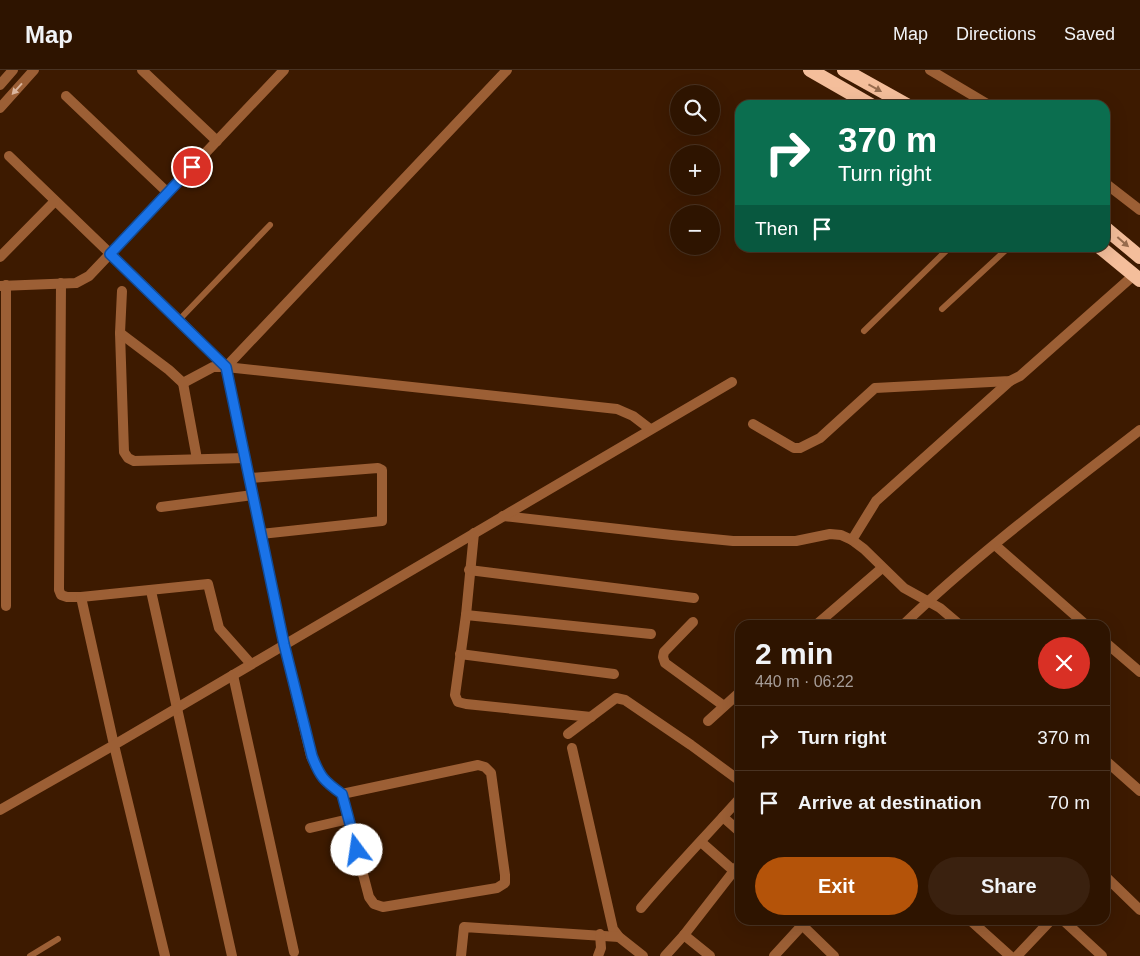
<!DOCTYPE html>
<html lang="en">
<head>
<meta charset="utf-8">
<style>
  :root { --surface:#2e1400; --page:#3a210f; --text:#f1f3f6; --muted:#a79e99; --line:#493322; --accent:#b45309 }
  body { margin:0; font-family:Arial,sans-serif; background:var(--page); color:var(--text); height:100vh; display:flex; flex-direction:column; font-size:19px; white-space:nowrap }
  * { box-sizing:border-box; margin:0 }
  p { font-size:16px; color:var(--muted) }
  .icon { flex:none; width:28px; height:28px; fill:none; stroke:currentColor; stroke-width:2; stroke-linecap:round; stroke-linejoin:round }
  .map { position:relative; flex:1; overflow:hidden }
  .details { position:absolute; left:735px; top:550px; width:375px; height:305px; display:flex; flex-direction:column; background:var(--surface); border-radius:15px; box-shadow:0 5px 20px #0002,0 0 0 1px var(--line) }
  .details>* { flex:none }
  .banner { position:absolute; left:735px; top:30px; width:375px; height:152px; border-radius:15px; box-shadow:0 5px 20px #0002,0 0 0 1px var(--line); background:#0b6e4f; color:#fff; overflow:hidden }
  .fabs { position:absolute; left:670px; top:15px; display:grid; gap:10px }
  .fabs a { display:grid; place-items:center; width:50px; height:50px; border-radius:50%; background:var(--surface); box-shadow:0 5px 20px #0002,0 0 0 1px var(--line); font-size:25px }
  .pin { position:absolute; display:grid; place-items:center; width:42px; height:42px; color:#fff; margin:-21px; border:2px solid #fff; border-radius:50%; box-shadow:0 1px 5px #0007 }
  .me { position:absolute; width:55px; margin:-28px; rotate:346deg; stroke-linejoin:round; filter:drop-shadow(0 0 4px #0008) }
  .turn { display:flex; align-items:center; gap:18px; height:105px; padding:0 20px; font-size:22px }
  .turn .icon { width:65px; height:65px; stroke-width:2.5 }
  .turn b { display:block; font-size:35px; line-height:42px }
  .then { display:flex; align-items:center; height:48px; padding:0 20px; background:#0003; gap:10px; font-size:19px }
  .round { display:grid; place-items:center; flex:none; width:52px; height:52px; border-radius:26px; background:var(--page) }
  .head { display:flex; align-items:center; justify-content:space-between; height:85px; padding:0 20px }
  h1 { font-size:30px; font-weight:700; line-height:38px }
  .cta { display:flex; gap:10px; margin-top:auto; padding:10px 20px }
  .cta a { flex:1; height:58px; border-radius:30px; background:var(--accent); color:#fff; font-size:20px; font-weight:700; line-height:58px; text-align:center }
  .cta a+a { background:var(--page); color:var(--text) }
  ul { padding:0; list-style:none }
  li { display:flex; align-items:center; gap:15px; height:65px; padding:0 20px; border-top:1px solid var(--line) }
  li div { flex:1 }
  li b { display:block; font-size:19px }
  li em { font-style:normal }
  header { display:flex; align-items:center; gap:30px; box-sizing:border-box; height:70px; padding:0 25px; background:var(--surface); border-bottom:1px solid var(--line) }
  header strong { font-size:24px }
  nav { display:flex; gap:28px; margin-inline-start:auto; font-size:18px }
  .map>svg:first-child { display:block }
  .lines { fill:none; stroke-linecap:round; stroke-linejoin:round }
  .service { stroke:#9c5f35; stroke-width:6 }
  .minor { stroke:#9c5f35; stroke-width:10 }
  .tertiary { stroke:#9c5f35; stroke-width:10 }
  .trunk { stroke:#f4be9b; stroke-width:14 }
  .oneway { fill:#986c4e }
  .oneway2 { fill:#dab59d }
  .route-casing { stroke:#114b97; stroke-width:12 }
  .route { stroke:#1a73e8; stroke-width:9 }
</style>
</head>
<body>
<header>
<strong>Map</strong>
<nav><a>Map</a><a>Directions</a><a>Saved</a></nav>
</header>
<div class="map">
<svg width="1140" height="886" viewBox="0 0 1140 886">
  <rect width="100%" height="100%" fill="#3d1a00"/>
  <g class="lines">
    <!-- service -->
    <g class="service">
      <path d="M942 239 1008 178"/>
      <path d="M179 250 270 155"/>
      <path d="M864 261 949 178"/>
      <path d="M30 886 58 869"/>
    </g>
    <!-- minor -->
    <g class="minor">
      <path d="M142 0 217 71"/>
      <path d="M930 0 989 35"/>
      <path d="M66 26 167 122"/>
      <path d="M9 86 179 250 226 297"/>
      <path d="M1105 113 1140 140"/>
      <path d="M0 187 55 131"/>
      <path d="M61 213 59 520 61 525 67 527H81L208 514 219 558 251 594"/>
      <path d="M0 216 76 213 89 206 284 0"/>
      <path d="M122 221 120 263 124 382 128 388 134 391 245 388"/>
      <path d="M120 263 169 300 183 313 213 297H226L617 339 633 346 650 359"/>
      <path d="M183 313 197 389"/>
      <path d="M753 354 794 378H800L820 368 875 318 1010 311 1020 306 1134 205"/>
      <path d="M250 408 378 398 382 400V451L261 464"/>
      <path d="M161 437 253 425"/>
      <path d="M503 446 672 465 733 471H796L830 464 841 465 852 470 864 479 904 518 940 538 960 555"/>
      <path d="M474 463 466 545 455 625 458 632 466 634 591 647"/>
      <path d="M852 470 876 431 1010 311"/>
      <path d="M995 475 1086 555"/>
      <path d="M469 500 694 528"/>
      <path d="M151 521 232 886"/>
      <path d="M6 536V215"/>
      <path d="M466 545 651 564"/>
      <path d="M693 552 664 582 663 587 665 593 724 636"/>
      <path d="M816 555 882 498"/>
      <path d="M903 555C977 484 1059 423 1140 360"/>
      <path d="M1105 572 1140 602"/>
      <path d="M460 584 614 604"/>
      <path d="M233 605 294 882"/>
      <path d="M708 651 740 622"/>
      <path d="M568 664 616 628 625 630 691 675 740 711"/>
      <path d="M572 678 613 859 619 867 643 886"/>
      <path d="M1105 690 1140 721"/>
      <path d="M478 695 485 697 491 703 505 805V813L497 818 383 837 374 834 369 827 342 724Z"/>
      <path d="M342 724C325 712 319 705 311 686L284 574 226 297 507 0"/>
      <path d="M0 740 114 675 81 527"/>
      <path d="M723 747 740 762"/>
      <path d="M310 758 349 749"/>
      <path d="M701 772 734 801"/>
      <path d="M1105 806 1140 840"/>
      <path d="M641 838C673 800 707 765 740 728"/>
      <path d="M970 850 1010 886"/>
      <path d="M1063 850 1102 886"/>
      <path d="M802 855 834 886"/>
      <path d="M684 865 710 886"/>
      <path d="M165 886 114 675 732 312"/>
      <path d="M461 886 464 857 619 867"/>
      <path d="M598 886 601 878 600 864"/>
      <path d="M665 886 684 865 740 793"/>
      <path d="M774 886 807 850"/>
      <path d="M1017 886 1051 850"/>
    </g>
    <!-- tertiary -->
    <g class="tertiary">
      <path d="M0 15 13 0"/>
      <path d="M0 38 34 0"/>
    </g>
    <!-- trunk -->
    <g class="trunk">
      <path d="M810 0 871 35"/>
      <path d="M844 0 907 35"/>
      <path d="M1105 158 1140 187"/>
      <path d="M1101 178 1140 210"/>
    </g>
  </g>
  <!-- one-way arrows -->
  <defs><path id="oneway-solid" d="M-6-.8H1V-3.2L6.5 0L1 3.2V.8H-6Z" transform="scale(1.25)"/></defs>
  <g class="oneway">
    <use href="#oneway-solid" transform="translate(875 18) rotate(29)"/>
    <use href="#oneway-solid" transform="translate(1123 172) rotate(41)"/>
  </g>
  <use class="oneway2" href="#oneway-solid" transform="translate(17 19) rotate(132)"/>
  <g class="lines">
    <!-- route casing -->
    <g class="route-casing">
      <path id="route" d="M192 97 110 184 226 297 284 574 312 686C320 707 324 711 342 724L357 780"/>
    </g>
    <!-- route -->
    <use href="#route" class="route"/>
  </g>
</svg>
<div class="fabs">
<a><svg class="icon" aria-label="search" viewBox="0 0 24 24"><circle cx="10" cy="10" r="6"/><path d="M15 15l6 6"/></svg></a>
<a>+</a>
<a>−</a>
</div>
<div class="pin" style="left:192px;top:97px;background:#d93025"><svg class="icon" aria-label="arrive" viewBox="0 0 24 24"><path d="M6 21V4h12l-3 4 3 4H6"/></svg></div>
<svg class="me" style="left:357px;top:780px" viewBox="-20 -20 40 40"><circle r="19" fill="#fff"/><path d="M0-13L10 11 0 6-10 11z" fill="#1a73e8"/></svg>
<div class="banner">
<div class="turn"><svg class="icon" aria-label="right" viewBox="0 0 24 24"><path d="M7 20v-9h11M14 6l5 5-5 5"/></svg><div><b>370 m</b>Turn right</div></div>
<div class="then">Then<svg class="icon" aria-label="arrive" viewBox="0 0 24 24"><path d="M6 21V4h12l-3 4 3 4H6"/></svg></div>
</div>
<section class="details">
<div class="head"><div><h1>2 min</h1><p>440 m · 06:22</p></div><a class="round" style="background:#d93025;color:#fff"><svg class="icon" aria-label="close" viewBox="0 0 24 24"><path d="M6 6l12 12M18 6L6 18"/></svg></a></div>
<ul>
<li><svg class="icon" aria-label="right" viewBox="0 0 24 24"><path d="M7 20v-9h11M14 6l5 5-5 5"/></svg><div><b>Turn right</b></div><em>370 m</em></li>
<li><svg class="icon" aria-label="arrive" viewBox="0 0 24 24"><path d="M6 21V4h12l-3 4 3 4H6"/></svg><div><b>Arrive at destination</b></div><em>70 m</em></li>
</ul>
<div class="cta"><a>Exit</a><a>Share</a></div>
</section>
</div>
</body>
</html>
